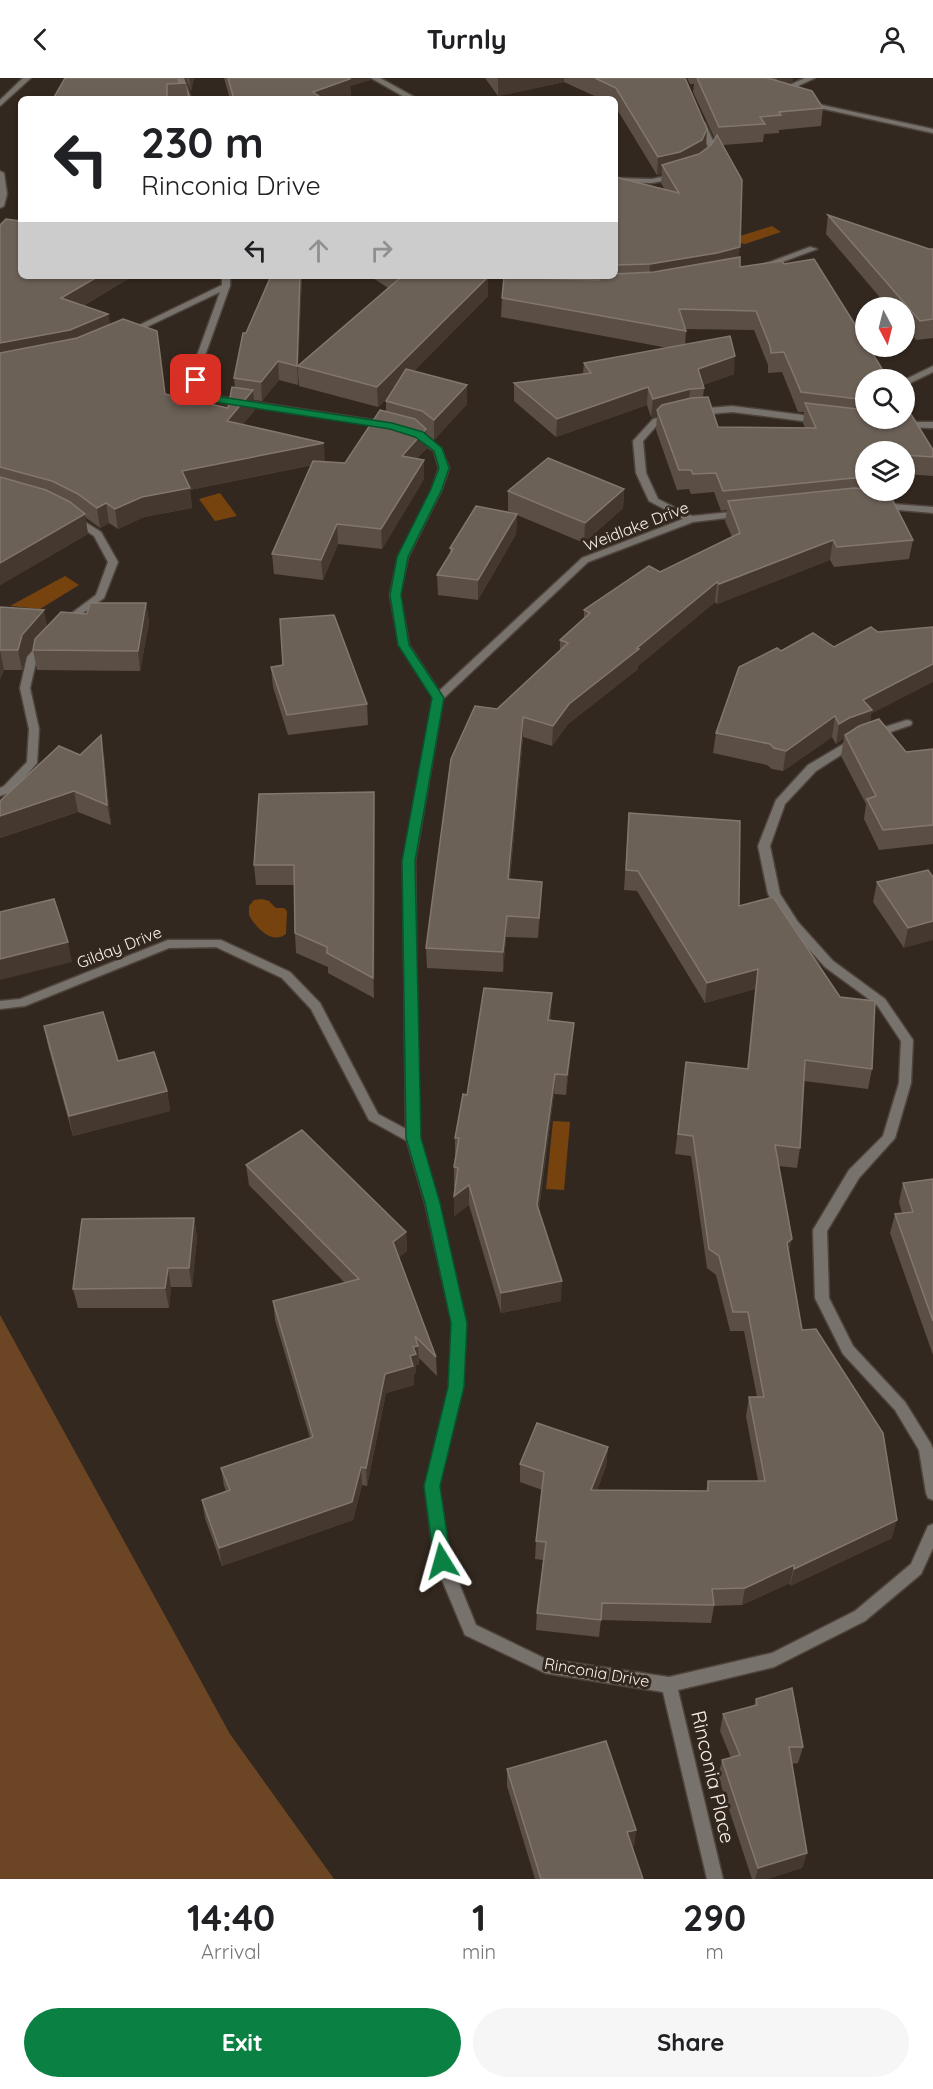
<!DOCTYPE html>
<html lang="en">
<head>
<meta charset="utf-8">
<style>
  :root { --surface:#fff; --page:#f6f6f6; --text:#202124; --muted:#757577; --accent:#0b8043 }
  body { margin:0; font-family:Quicksand,sans-serif; background:var(--page); color:var(--text); height:100vh; display:flex; flex-direction:column; font-size:22px; white-space:nowrap }
  * { box-sizing:border-box; margin:0 }
  p { font-size:20px; color:var(--muted) }
  .icon { flex:none; width:33px; height:33px; fill:none; stroke:currentColor; stroke-width:2; stroke-linecap:round; stroke-linejoin:round }
  .map { position:relative; height:1801px; overflow:hidden }
  .drawer { display:flex; flex-direction:column; background:var(--surface); flex:1 }
  .drawer>* { flex:none }
  .guide { position:absolute; left:18px; top:18px; width:600px; height:183px; border-radius:9px; box-shadow:0 2px 4px #0004; background:#fff; color:var(--text); overflow:hidden }
  .needle { width:39px; rotate:173deg }
  .tools { position:absolute; left:855px; top:219px; display:grid; gap:12px }
  .tools a { display:grid; place-items:center; width:60px; height:60px; border-radius:50%; background:var(--surface); box-shadow:0 2px 4px #0004; font-size:30px }
  .pin { position:absolute; display:grid; place-items:center; width:51px; height:51px; color:#fff; margin:-26px; border-radius:12px; box-shadow:0 3px 9px #0006 }
  .me { position:absolute; width:66px; margin:-33px; rotate:352deg; stroke-linejoin:round; filter:drop-shadow(0 0 4px #0008) }
  .turn { display:flex; align-items:center; gap:21px; height:126px; padding:0 24px; font-size:27px }
  .turn .icon { width:78px; height:78px; stroke-width:2.5 }
  .turn b { display:block; font-size:42px; line-height:51px }
  .lanes { display:flex; align-items:center; height:57px; padding:0 24px; background:#0003; justify-content:center; gap:30px; direction:ltr }
  .lanes .off { opacity:.35 }
  .eta { display:flex; justify-content:space-evenly; align-items:center; height:102px; text-align:center }
  .eta b { font-size:36px; font-weight:700; line-height:42px }
  .button { display:flex; gap:12px; margin-top:auto; padding:12px 24px }
  .button a { flex:1; height:69px; border-radius:36px; background:var(--accent); color:#fff; font-size:24px; font-weight:700; line-height:69px; text-align:center }
  .button a+a { background:var(--page); color:var(--text) }
  header { display:flex; justify-content:space-between; align-items:center; height:78px; padding:0 24px; background:var(--surface); font-size:27px; font-weight:700 }
  .map>svg:first-child { display:block }
  .green { fill:#6c4524 }
  .water { fill:#76430e }
  .lines { fill:none; stroke-linecap:round; stroke-linejoin:round }
  .street-casing { stroke:#4f443c; stroke-width:3 }
  .street { fill:#78726d; fill-rule:evenodd }
  .wall { fill:#5b4f45; fill-rule:evenodd }
  .shaded-wall { fill:#44382f }
  .building { fill:#6c6157; stroke:#82776e; stroke-width:1.5 }
  .route { fill:#0b8043; stroke:#07532c; stroke-width:1.5 }
  .labels { text-anchor:middle; stroke-width:6; stroke-linejoin:round; paint-order:stroke }
  .street-label { font-size:16px; fill:#f9f1eb; stroke:#33281f }
  .near-street-label { font-size:20px; fill:#f9f1eb; stroke:#33281f }
</style>
</head>
<body>
<header><svg class="icon" aria-label="back" viewBox="0 0 24 24"><path d="M15 5l-7 7 7 7"/></svg>Turnly<svg class="icon" aria-label="person" viewBox="0 0 24 24"><circle cx="12" cy="8" r="4"/><path d="M4 21q1-7 8-7t8 7"/></svg></header>
<div class="map">
<svg width="933" height="1801" viewBox="0 0 933 1801">
  <rect width="100%" height="100%" fill="#33281f"/>
  <!-- green -->
  <path class="green" d="M0 1237 230 1656 334 1801H0Z"/>
  <!-- water -->
  <g class="water">
    <path d="M772 148 781 154 745 166 740 165V158Z"/>
    <path d="M220 415 237 438 215 443 199 421Z"/>
    <path d="M65 498 79 507 40 531 10 528Z"/>
    <path d="M262 821 269 823 276 830H284L287 833 286 856C272 867 256 850 249 837V828L254 822Z"/>
    <path d="M553 1043 570 1044 564 1112 546 1111Z"/>
  </g>
  <g class="lines">
    <!-- street casing -->
    <g class="street-casing">
      <g id="street">
        <path d="M23 0H31L0 28V22Z"/>
        <path d="M176 0H184L191 21H183Z"/>
        <path d="M371 0H380L418 21H408Z"/>
        <path d="M805 0H815L781 16 774 14Z"/>
        <path d="M803 23 933 51V55L806 27 802 25Z"/>
        <path d="M698 43 705 45 716 69 710 81 706 83 702 81 708 69 697 45Z"/>
        <path d="M0 93 4 95 7 116 4 128 0 130Z"/>
        <path d="M676 96H679V100L652 105 615 104V100L652 101Z"/>
        <path d="M810 169 817 171 766 190 759 188Z"/>
        <path d="M222 198H230V208L203 283 200 302 205 311 221 319 385 344 390 347 388 349 219 324 198 315 192 302 195 283 220 214 132 256 125 254 222 207Z"/>
        <path d="M933 288V294L904 308V302Z"/>
        <path d="M732 328 818 339 823 342 818 345 732 334 698 337 693 334 698 331Z"/>
        <path d="M672 336 677 339 675 341 659 345 643 363 646 395 658 421 692 438 740 433 743 434V438L693 444 588 484 443 621 415 783 419 1060 439 1125 466 1245 463 1309 439 1408 450 1483 476 1547 546 1581 669 1599 772 1575 855 1533 911 1486 928 1448 933 1446V1470L921 1496 865 1543 774 1589 678 1612 723 1801H707L663 1614 545 1595 465 1557 434 1483 425 1408 449 1309 452 1245 425 1125 407 1063 369 1042 311 931 282 900 216 869 169 870 25 928 0 931V923L20 921 168 862H221L290 894 320 925 378 1036 406 1051 403 783 433 620 399 567 390 517 398 479 432 411 439 390 434 373 408 355 413 352 416 353 441 370 449 390 442 411 408 479 400 517 409 567 439 613 582 480 683 441 649 423 636 395 633 363 653 341Z"/>
        <path d="M901 344H933V350L898 349 896 347Z"/>
        <path d="M880 425 933 429V435L877 430V426Z"/>
        <path d="M74 437 101 454 118 484 104 520 65 548 60 545 61 543 96 517 108 484 94 458 71 442 69 440Z"/>
        <path d="M44 563 49 566 37 580 30 610 39 651 37 685 12 714 0 718V710L4 708 27 684 29 651 20 610 27 579 40 564Z"/>
        <path d="M907 642 911 643 912 645 911 647 873 660 868 656 869 654Z"/>
        <path d="M857 658 861 660 862 662 861 664 816 693 785 726 770 768 780 816 798 844 833 883 885 921 913 962 911 1005 895 1060 859 1100 827 1153 829 1220 853 1268 905 1324 931 1366 933 1371V1422L928 1420 926 1415 919 1372 895 1332 843 1276 815 1220 813 1152 849 1092 883 1058 899 1005 901 963 877 927 825 889 790 850 768 816 758 768 776 722 808 687Z"/>
      </g>
    </g>
    <!-- street -->
    <use href="#street" class="street"/>
  </g>
  <!-- wall -->
  <g class="wall">
    <path d="M186 0H194L191 13Z"/>
    <path d="M224 0H370V2L350 8 351 19 345 21H230Z"/>
    <path d="M485 0H685L706 69 704 72 711 67 715 61 693 14 694 6H690L687 0H793V3L786 5 823 30 821 48 779 52V55L764 56 763 64 723 67 739 179 740 189 866 302V340L933 372V398L904 396V374H866V412L913 462 909 481 834 489 830 482 717 526 715 524 638 588V591L568 646 552 668 523 659 510 801 541 824 538 860 506 859 503 894 427 890 426 870 497 631 560 573V562L584 540V532L732 459 725 443 727 432 721 433 714 414 691 416 689 411 677 412 656 352 657 338 651 339 647 327 556 359 514 323V305L583 296 584 285 668 270 501 239 502 220 615 198V99L665 112 661 105 662 96 657 97 615 28V21H601L564 4 498 18ZM685 251 754 252 768 287V295L782 294 798 334H804L803 345 805 350 718 349 703 319 704 310 703 307 734 296 685 267 686 253Z"/>
    <path d="M179 4 186 5 188 21H53Z"/>
    <path d="M21 27V46L18 28Z"/>
    <path d="M828 137 929 171H933V260L916 262 904 248V230H889L826 156Z"/>
    <path d="M0 147 21 198H133L83 228 108 236 110 247 165 316 228 330 235 310 234 300 246 255 302 198 298 288 388 210 370 198H448L488 218 414 293 467 326 434 362 426 356 427 370 417 380 424 382V401L382 471 338 466 323 502 274 496 272 476 312 387 190 412 192 430 144 439 118 451 109 445 100 450 85 439 88 456 0 507ZM298 297 299 308 378 329 389 318 386 323V334L345 385 325 384 242 347 255 332 254 322 262 323 279 302 298 307Z"/>
    <path d="M624 411 623 430 584 465 517 437 516 456 478 522 438 517 437 497 450 475V470L514 435 508 433V413Z"/>
    <path d="M146 525 149 545 140 593 37 592 33 572 34 568 25 578 22 592H4L0 601V529L47 548 87 536Z"/>
    <path d="M777 570 871 636 870 644 906 674 933 671V766L879 772 864 741 866 726 841 678 844 660 836 666 832 659 783 693 772 691 767 687 713 675 716 655Z"/>
    <path d="M271 589 367 626 368 647 288 657 273 609Z"/>
    <path d="M80 677 104 678 111 747 78 734 0 760V723Z"/>
    <path d="M375 734 374 920 328 895V889L296 875 295 855 294 807H256L254 787Z"/>
    <path d="M629 735 739 828 872 991 868 1011 804 1003 800 1070 797 1090 779 1088 789 1176 802 1252 892 1460 790 1508V1505L742 1527 714 1528 711 1545 601 1542 599 1559 536 1552 537 1535 543 1482 535 1481 536 1463 542 1412 520 1404V1386L608 1369 606 1388 597 1412 706 1413 708 1403H758L746 1338 749 1319H757L744 1253H730L716 1197 707 1190 691 1078 675 1076 686 984 747 991 755 911 705 925 637 813 624 812Z"/>
    <path d="M928 792 904 870 873 824 877 804Z"/>
    <path d="M551 936 550 943 574 945 572 965 566 1017 554 1016 539 1131 561 1223 501 1235 469 1127 454 1138V1118L455 1109H454V1089L455 1080V1060L467 1017Z"/>
    <path d="M44 948 118 983 167 1013 170 1033 73 1058 48 968Z"/>
    <path d="M246 1087 406 1154 407 1173 399 1179 436 1279 437 1298 419 1280V1287H416V1295L414 1296V1307L386 1315 367 1408 362 1407 353 1442 222 1488 205 1440 202 1422 226 1413 224 1408 221 1390 310 1360 275 1242 273 1223 345 1205 249 1107Z"/>
    <path d="M933 1101V1277L890 1155 895 1136 902 1135 899 1124 903 1105Z"/>
    <path d="M194 1140 197 1160 192 1209H171L169 1230H78L73 1211Z"/>
    <path d="M756 1621 803 1669 798 1685 792 1686 807 1775 802 1790 767 1801H752L718 1698 722 1682 731 1680 720 1653 723 1636 754 1628Z"/>
    <path d="M507 1691 636 1752 634 1768H632L643 1801H535L507 1708Z"/>
  </g>
  <!-- shaded-wall -->
  <g class="shaded-wall">
    <path d="M189 0H194L191 13Z"/>
    <path d="M338 0H370V2L350 8 351 19 345 21H314L313 14Z"/>
    <path d="M498 0H564V4L498 18Z"/>
    <path d="M777 0H793V3L776 10Z"/>
    <path d="M707 51 706 69 700 80 662 87V96L657 97 658 79Z"/>
    <path d="M740 169 738 187 649 205 650 186Z"/>
    <path d="M99 198H133L64 239 61 220Z"/>
    <path d="M300 198H302L298 289V288V307L297 288Z"/>
    <path d="M488 199V218L378 329 377 309Z"/>
    <path d="M108 236 111 255 0 285V265Z"/>
    <path d="M735 278 734 296 697 309 698 291Z"/>
    <path d="M278 283 279 302 262 323 261 304Z"/>
    <path d="M467 307V326L434 362V342Z"/>
    <path d="M648 309 647 327 556 359 557 341Z"/>
    <path d="M690 311 688 329 657 332V338L651 339 653 321Z"/>
    <path d="M253 312 255 332 229 363 227 343Z"/>
    <path d="M426 351 427 370 402 397V378Z"/>
    <path d="M324 365 325 384 190 412 192 430 144 439 118 451 115 431 182 393Z"/>
    <path d="M424 382V401L382 471 381 451Z"/>
    <path d="M624 411 623 430 584 465 585 445Z"/>
    <path d="M106 425 109 445 100 450 97 430Z"/>
    <path d="M85 436 88 456 0 507V485Z"/>
    <path d="M517 436 516 456 478 522V502Z"/>
    <path d="M337 446 338 466 323 502 321 482Z"/>
    <path d="M833 462 830 482 717 526 719 506Z"/>
    <path d="M717 504 715 524 638 588V591L568 646 552 668 553 648 569 626Z"/>
    <path d="M146 525 149 545 140 593 138 573Z"/>
    <path d="M44 532 48 552 25 578 22 592 18 572 22 557Z"/>
    <path d="M0 572 4 592 0 601Z"/>
    <path d="M933 586V604L871 636 868 652 845 660V657L844 660 836 666 839 646 863 622Z"/>
    <path d="M835 638 832 659 783 693 786 673Z"/>
    <path d="M523 639V659L508 821V801Z"/>
    <path d="M101 657 104 678 111 747 107 727Z"/>
    <path d="M74 713 78 734 0 760V738Z"/>
    <path d="M374 714 375 734 374 920 373 900Z"/>
    <path d="M542 804 541 824 538 860 539 840Z"/>
    <path d="M507 838 506 859 503 894V874Z"/>
    <path d="M933 843V862L904 870 908 850Z"/>
    <path d="M68 864 72 884 0 902V881Z"/>
    <path d="M758 891 755 911 705 925 707 905Z"/>
    <path d="M552 915 551 936 547 963 548 942Z"/>
    <path d="M574 945 572 965 566 1017 567 997Z"/>
    <path d="M555 996 554 1016 537 1146V1127Z"/>
    <path d="M167 1013 170 1033 73 1058 69 1038Z"/>
    <path d="M469 1107V1127L454 1138V1118Z"/>
    <path d="M194 1140 197 1160 192 1209 189 1190Z"/>
    <path d="M406 1154 407 1173 394 1183 393 1164Z"/>
    <path d="M792 1161 788 1180 787 1165Z"/>
    <path d="M168 1190 171 1209 169 1230 165 1210Z"/>
    <path d="M562 1203 561 1223 501 1235V1215Z"/>
    <path d="M418 1268 419 1287H416V1295L414 1296V1307L386 1315 367 1408 366 1390 385 1296 410 1278 413 1269Z"/>
    <path d="M608 1369 606 1388 590 1430 591 1412Z"/>
    <path d="M361 1389 362 1407 353 1442 222 1488 219 1470Z"/>
    <path d="M897 1442 892 1460 790 1508 794 1491Z"/>
    <path d="M794 1487 790 1505 742 1527 745 1510Z"/>
    <path d="M636 1752 634 1768 625 1770 627 1754Z"/>
    <path d="M807 1775 802 1790 767 1801H755L758 1790Z"/>
  </g>
  <!-- building -->
  <g class="building">
    <path d="M65 0H178L179 4 186 5 167 6V21H53Z"/>
    <path d="M228 0H348L350 1 313 14 323 21H234Z"/>
    <path d="M595 0H685L707 51 702 62 680 74 658 79 616 10Z"/>
    <path d="M697 0H765L771 1 812 13 823 30 779 34 781 37 760 39 765 46 719 49Z"/>
    <path d="M717 57 742 102 740 169 717 175 650 186 615 187V99L679 115 662 87 699 76 711 67Z"/>
    <path d="M828 137 929 171H933V241L920 243Z"/>
    <path d="M21 140V198H99L61 220 108 236 70 252 0 265V147L6 141 20 143Z"/>
    <path d="M740 179V189L782 183 784 186 814 181 866 264V268H868L889 302H866V322L801 314 784 274 771 275 770 268 756 233 679 231 686 253 502 220 504 199 599 202V198H615V196L654 194Z"/>
    <path d="M271 198H300L297 288 278 283 261 304 234 300 243 255H246Z"/>
    <path d="M397 198 488 199 377 309 298 288 400 200Z"/>
    <path d="M123 241 157 253 165 316 228 330 232 309 253 312 227 343 324 365 182 393 190 410 142 419 115 431 106 425 97 430 78 416 52 403 0 389V275L77 260Z"/>
    <path d="M730 258 735 278 698 291 704 310 690 311 653 321 648 309 557 341 514 305 591 295 584 285Z"/>
    <path d="M406 291 467 307 434 342 422 333 386 323Z"/>
    <path d="M708 319 718 349 816 350 805 325 866 332V340H904V333H909L933 372V379L904 377V374H866V401L854 400 723 413 716 395 693 396 691 392H679L657 332 662 327 691 320Z"/>
    <path d="M380 332 415 341 426 351 402 378 424 382 381 451 337 446 321 482 272 476 313 383 345 385Z"/>
    <path d="M548 380 624 411 585 445 508 413Z"/>
    <path d="M0 399 46 412 70 424 85 436 0 485Z"/>
    <path d="M854 410 866 411V412L888 413 913 462 837 469 833 462 719 506 717 504 637 570 639 571 569 626 553 648 523 639 508 801 542 804 539 840 507 838 503 874 426 870 451 681 475 628 497 631 568 565 560 562 590 535 584 532 649 488 660 494 740 455 728 423Z"/>
    <path d="M476 428 517 436 478 502 437 497 453 471 450 470Z"/>
    <path d="M90 525H146L138 573 33 572 35 561 61 534 87 536Z"/>
    <path d="M0 529 44 532 22 557 18 572H0Z"/>
    <path d="M334 537 367 626 287 637 271 589 283 587 280 541Z"/>
    <path d="M871 549 878 554 933 549V586L863 622 872 632 849 640 839 646 835 638 786 673 774 670 770 666 716 655 739 589 777 570 781 573 813 555 834 569Z"/>
    <path d="M879 641 906 674 933 671V747L883 752 867 721 876 718 845 657 859 648Z"/>
    <path d="M101 657 107 727 74 713 0 738V723L59 668 80 677Z"/>
    <path d="M374 714 373 900 327 875V869L295 855 294 787H254L259 716Z"/>
    <path d="M629 735 740 743 739 828 773 819 840 919 875 923 872 991 805 982 800 1070 775 1067 792 1161 787 1165 802 1252 816 1251 883 1355 897 1442 794 1491V1487L745 1510 712 1511 714 1527 602 1525 601 1542 537 1535 546 1464 536 1463 544 1394 520 1386 537 1345 608 1369 591 1412 708 1413V1403H765L749 1319H764L748 1234H733L719 1178 709 1171 693 1058 678 1056 686 984 748 991 758 891 707 905 638 793 626 792Z"/>
    <path d="M928 792 933 799V843L908 850 877 804Z"/>
    <path d="M54 821 68 864 0 881V834Z"/>
    <path d="M484 910 552 915 548 942 574 945 567 997 555 996 537 1127 562 1203 501 1215 469 1107 454 1118 458 1090 454 1089 459 1060H455L463 1016 467 1017Z"/>
    <path d="M103 934 118 983 154 974 167 1013 69 1038 44 948Z"/>
    <path d="M302 1052 406 1154 393 1164 436 1279 415 1258 418 1268 413 1269 416 1276 410 1278 413 1288 385 1296 366 1390 361 1389 352 1424 219 1470 202 1422 230 1412 221 1390 313 1359 273 1223 359 1201 246 1087Z"/>
    <path d="M933 1101V1243L895 1136 913 1134 903 1105Z"/>
    <path d="M194 1140 189 1190H168L165 1210 73 1211 82 1141Z"/>
    <path d="M792 1610 803 1669H789L807 1775 758 1790 722 1682 740 1677 723 1636 757 1627 756 1621Z"/>
    <path d="M606 1663 636 1752 627 1754 643 1801H541L507 1691Z"/>
  </g>
  <!-- route -->
  <path class="route" d="M196 299 199 300 205 311 221 319 392 345 423 354 442 370 449 390 442 411 408 479 401 517 409 567 444 620 415 783 421 1060 440 1125 467 1245 464 1309 440 1408 451 1483 448 1489 442 1491 436 1489 434 1483 424 1408 448 1309 451 1245 425 1125 406 1060 402 783 432 620 398 567 390 517 397 479 431 411 439 390 434 373 415 359 390 351 215 324 197 315 191 302Z"/>
  <g class="labels">
    <!-- street labels -->
    <g class="street-label">
      <text transform="translate(636 448) rotate(-21)" y="6">Weidlake Drive</text>
      <text transform="translate(119 869) rotate(-21)" y="6">Gilday Drive</text>
      <text transform="translate(597 1594) rotate(10)" y="6">Rinconia Drive</text>
    </g>
    <!-- near-street labels -->
    <g class="near-street-label">
      <text transform="translate(713 1699) rotate(77)" y="7">Rinconia Place</text>
    </g>
  </g>
</svg>
<div class="tools">
<a><svg class="needle" viewBox="-14 -14 28 28"><path d="M0-13l5 13h-10z" fill="#e53935"/><path d="M0 13l5-13h-10z" fill="#757577"/></svg></a>
<a><svg class="icon" aria-label="search" viewBox="0 0 24 24"><circle cx="10" cy="10" r="6"/><path d="M15 15l6 6"/></svg></a>
<a><svg class="icon" aria-label="layers" viewBox="0 0 24 24"><path d="M12 4l9 5-9 5-9-5zM3 14l9 5 9-5"/></svg></a>
</div>
<div class="pin" style="left:196px;top:302px;background:#d93025"><svg class="icon" aria-label="arrive" viewBox="0 0 24 24"><path d="M6 21V4h12l-3 4 3 4H6"/></svg></div>
<svg class="me" style="left:442px;top:1483px" viewBox="-20 -20 40 40"><path d="M0-17L14 15 0 8-14 15z" fill="#0b8043" stroke="#fff" stroke-width="4"/></svg>
<div class="guide">
<div class="turn"><svg class="icon" aria-label="left" viewBox="0 0 24 24"><path d="M17 20v-9H6M10 6l-5 5 5 5"/></svg><div><b>230 m</b>Rinconia Drive</div></div>
<div class="lanes"><svg class="icon" aria-label="left" viewBox="0 0 24 24"><path d="M17 20v-9H6M10 6l-5 5 5 5"/></svg><svg class="icon off" aria-label="ahead" viewBox="0 0 24 24"><path d="M12 20V5M6 11l6-6 6 6"/></svg><svg class="icon off" aria-label="right" viewBox="0 0 24 24"><path d="M7 20v-9h11M14 6l5 5-5 5"/></svg></div>
</div>
</div>
<section class="drawer">
<div class="eta">
<div><b>14:40</b><p>Arrival</p></div>
<div><b>1</b><p>min</p></div>
<div><b>290</b><p>m</p></div>
</div>
<div class="button"><a>Exit</a><a>Share</a></div>
</section>
</body>
</html>
